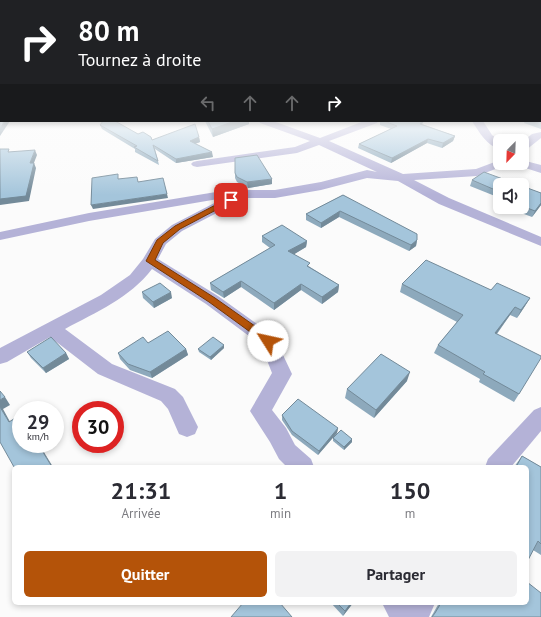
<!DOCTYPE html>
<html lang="fr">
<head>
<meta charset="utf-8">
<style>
  :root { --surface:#fff; --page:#f2f2f3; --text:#2b2b33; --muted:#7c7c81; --accent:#b45309 }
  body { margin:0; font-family:"PT Sans",sans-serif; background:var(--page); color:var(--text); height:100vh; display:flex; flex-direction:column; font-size:15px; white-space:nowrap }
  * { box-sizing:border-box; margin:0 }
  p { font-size:13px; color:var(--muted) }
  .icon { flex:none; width:22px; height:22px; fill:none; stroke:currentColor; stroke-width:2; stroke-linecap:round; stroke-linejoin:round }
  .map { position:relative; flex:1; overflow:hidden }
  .drawer { position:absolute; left:12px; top:465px; width:517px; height:140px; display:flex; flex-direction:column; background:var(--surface); border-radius:6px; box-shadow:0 2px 6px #0003 }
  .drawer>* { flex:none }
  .hud { position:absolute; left:0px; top:0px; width:541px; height:122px; box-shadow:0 2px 6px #0003; background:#202124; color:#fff; overflow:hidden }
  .needle { width:26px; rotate:203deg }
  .buttons { position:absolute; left:493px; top:134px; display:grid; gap:8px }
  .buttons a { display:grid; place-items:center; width:36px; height:36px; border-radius:6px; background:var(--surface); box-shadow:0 2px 6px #0003; font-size:20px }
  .speed { position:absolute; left:12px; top:401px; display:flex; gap:8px; font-size:20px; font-weight:700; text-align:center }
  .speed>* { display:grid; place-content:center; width:52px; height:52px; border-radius:50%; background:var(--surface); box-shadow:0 2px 6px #0003; line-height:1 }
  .speed small { font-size:10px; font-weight:400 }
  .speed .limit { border:6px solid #d22; background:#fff; color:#111 }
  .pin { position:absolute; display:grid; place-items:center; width:34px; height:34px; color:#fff; margin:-17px; border-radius:8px; box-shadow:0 2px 6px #0006 }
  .me { position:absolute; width:44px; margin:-22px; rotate:305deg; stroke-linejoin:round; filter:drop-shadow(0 0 3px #0008) }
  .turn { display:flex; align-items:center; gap:14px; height:84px; padding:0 12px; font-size:18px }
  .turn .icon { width:52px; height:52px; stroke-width:2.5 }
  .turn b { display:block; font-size:28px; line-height:34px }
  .lanes { display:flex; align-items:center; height:38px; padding:0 12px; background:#0003; justify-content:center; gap:20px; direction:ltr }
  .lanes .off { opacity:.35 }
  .eta { display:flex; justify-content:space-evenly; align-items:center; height:68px; text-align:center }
  .eta b { font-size:24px; font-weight:700; line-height:28px }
  .action { display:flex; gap:8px; margin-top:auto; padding:8px 12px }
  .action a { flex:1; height:46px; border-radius:6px; background:var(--accent); color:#fff; font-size:16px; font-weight:700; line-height:46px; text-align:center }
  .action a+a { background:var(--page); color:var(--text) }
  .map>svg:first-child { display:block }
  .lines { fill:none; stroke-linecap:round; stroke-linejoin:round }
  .street { fill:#b4b2d7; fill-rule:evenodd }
  .wall { fill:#8da9bc }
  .shaded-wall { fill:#738a99 }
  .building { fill:#a4c5db; stroke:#738a99 }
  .route { fill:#b45309; stroke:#753606 }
</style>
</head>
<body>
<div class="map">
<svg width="541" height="617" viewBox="0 0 541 617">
  <rect width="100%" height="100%" fill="#fbfbfb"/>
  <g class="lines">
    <!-- street -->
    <g class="street">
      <path d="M259 121H273L320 138 364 121H378L377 123 329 141 403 174 476 169 500 160V163H508L506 165 477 176 414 180 449 198 541 237V246L439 204 398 181 367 178 321 190 275 198H239L238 202 182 231 166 244 158 259 218 296 274 336 292 374 272 410 286 428 295 445 311 459 314 467H287L279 459 270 442 250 411 272 373 261 345 206 304 152 269C130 298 96 312 65 329L112 364 175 389 183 397 198 427 195 434 187 437 179 434 168 409 161 401 98 374 50 337 7 362 0 364V348L101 295 130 275 143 259 155 239 172 225 224 198 89 221 0 240V232L89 213 228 190H275L321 182 367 170 377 172 319 145 297 153 197 167 193 166 191 164 193 162 197 161 295 147 310 141 260 123Z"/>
      <path d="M472 121H483L492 135 500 141V149C487 146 479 132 472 121Z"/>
      <path d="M541 132V138L526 150 522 151V142L532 134Z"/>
      <path d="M522 160 541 165V173L516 165 514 163H522Z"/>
      <path d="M541 407V431L511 467H485L488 459 534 410Z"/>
      <path d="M382 603H435L429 617H389Z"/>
    </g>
  </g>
  <!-- wall -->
  <g class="wall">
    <path d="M541 109V129L524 123 525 121H540Z"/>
    <path d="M205 121H249V124L213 137Z"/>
    <path d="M380 121H424L422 124 455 136 453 141 442 148 427 143 391 163 358 148 359 144 391 129 380 125Z"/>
    <path d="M100 125 138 134 152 140 199 137 200 142 195 144 213 157 176 163 155 149 159 165 135 152V149L102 129Z"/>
    <path d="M235 158 272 184 248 188 237 182 235 178Z"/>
    <path d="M472 180 500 185V198L470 186Z"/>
    <path d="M522 186 541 193V205L532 217 508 208 509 207H522Z"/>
    <path d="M343 195 417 240 416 246 409 251 339 217 321 228 306 220V214Z"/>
    <path d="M262 236 307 241 306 247 294 254 310 267 339 285 338 292 322 304 301 290 274 310 241 287 224 298 211 290 210 283 270 248 262 242Z"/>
    <path d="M402 284 491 290 530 298 525 306 517 318 510 315 497 334 519 394 514 402 479 382 480 379 434 353 438 345 457 322 400 292Z"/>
    <path d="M142 292 172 298 154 308 143 298Z"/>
    <path d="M148 343 186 349 188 355 152 378 130 370 120 359 118 353Z"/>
    <path d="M224 348 211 360 199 352 198 349Z"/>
    <path d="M27 352 66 353 69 359 46 373 31 358Z"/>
    <path d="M407 381 374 418 345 398 347 389Z"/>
    <path d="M282 415 338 428 337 433 318 455 292 435 282 420Z"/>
    <path d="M333 438 352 439V442L344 450 333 441Z"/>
    <path d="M522 456 541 467V555L533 550 527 467H514Z"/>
    <path d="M331 603H353L343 616Z"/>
    <path d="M439 603H527L541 617H431Z"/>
  </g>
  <!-- shaded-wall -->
  <g class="shaded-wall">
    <path d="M5 121H10L0 136V128Z"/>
    <path d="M235 121H249V124L213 137 212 129Z"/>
    <path d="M422 121H424L419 128 420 124Z"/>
    <path d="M455 136 453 141 442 148 443 143Z"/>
    <path d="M199 137 200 142 191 145 190 141Z"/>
    <path d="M428 139 427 143 391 163 392 158Z"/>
    <path d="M35 150 37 155 32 168 30 163Z"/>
    <path d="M212 152 213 157 176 163V159Z"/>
    <path d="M34 163 36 168 29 201 0 205V199Z"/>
    <path d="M272 179V184L248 188 247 182Z"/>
    <path d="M167 194 168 198 93 209 91 205Z"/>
    <path d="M541 203V205L532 217 535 211Z"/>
    <path d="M340 211 339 217 321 228V223Z"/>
    <path d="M417 240 416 246 409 251 411 245Z"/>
    <path d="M307 241 306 247 288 258V251Z"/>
    <path d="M241 281V287L224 298 223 292Z"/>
    <path d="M301 284V290L274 310V303Z"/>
    <path d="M339 285 338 292 322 304V297Z"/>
    <path d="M171 292 172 298 154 308 153 302Z"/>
    <path d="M530 298 525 306 517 318 521 310Z"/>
    <path d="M515 307 510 315 491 341 495 333Z"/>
    <path d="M224 345V348L211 360 210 357Z"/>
    <path d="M186 349 188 355 152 378 150 372Z"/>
    <path d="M66 353 69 359 46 373 43 368Z"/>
    <path d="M410 372 407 381 374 418 376 410Z"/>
    <path d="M5 397 10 405 3 409 14 429 9 422 0 407V400Z"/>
    <path d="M338 428 337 433 318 455 319 451Z"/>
    <path d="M352 439V442L344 450V447Z"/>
    <path d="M38 444H39L53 467H52Z"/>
    <path d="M351 603H353L343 616 345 611Z"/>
  </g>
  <!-- building -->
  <g class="building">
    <path d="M540 109H541V122L537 121H540Z"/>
    <path d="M0 115H1V121H5L0 128Z"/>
    <path d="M103 121H115L138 134 143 132 151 137 152 140 195 124 199 137 190 141 212 152 176 159 153 145 158 161 134 147 137 146 100 125Z"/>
    <path d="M208 121H235L212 129Z"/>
    <path d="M384 121H422L420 124 455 136 443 143 428 139 392 158 359 144 397 126Z"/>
    <path d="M0 149H9L8 152 35 150 30 163H34L26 196 0 199Z"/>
    <path d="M257 155 272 179 247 182 237 177 235 173V158Z"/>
    <path d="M484 172 519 185H500V192L472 180Z"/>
    <path d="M118 174V179L137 177 138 182 163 178 167 194 91 205 92 178Z"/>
    <path d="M522 186 541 193V203L535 211 522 206Z"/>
    <path d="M343 195 417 234V240L411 245 340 211 321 223 306 214Z"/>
    <path d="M282 225 307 241 288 251 310 263 307 266 339 285 322 297 301 284 274 303 241 281 223 292 210 283 275 245 262 236Z"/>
    <path d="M426 260 491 290 497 283 530 298 521 310 515 307 495 333 541 356V358L519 394 483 374 485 372 438 345 463 315 402 284Z"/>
    <path d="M160 283 171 292 153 302 142 292Z"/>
    <path d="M168 331 186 349 150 372 128 364 118 353 143 337 148 343Z"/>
    <path d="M51 337 66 353 43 368 27 352Z"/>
    <path d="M213 337 224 345 210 357 198 349Z"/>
    <path d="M381 354 410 372 376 410 347 389Z"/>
    <path d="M0 391 5 397 0 400Z"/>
    <path d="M298 399 338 428 319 451 292 431 282 415Z"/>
    <path d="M0 407 9 422 20 415 21 417V444H38L52 467H14L0 442Z"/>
    <path d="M341 430 352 439 344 447 333 438Z"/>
    <path d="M522 456 541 467V544L538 541 527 562V467H516Z"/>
    <path d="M527 582 541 593V617H432L435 613 441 603H527Z"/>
    <path d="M243 603H280L292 617H231Z"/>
    <path d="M337 603H351L345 611Z"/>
  </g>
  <!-- sky -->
  <linearGradient id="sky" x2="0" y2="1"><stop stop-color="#6cc2ea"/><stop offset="0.56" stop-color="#fdfdfd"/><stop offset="1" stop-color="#fdfdfd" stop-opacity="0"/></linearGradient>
  <rect width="541" height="195" fill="url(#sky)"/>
  <!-- route -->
  <path class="route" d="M229 198 235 200 180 229 163 243 155 260 215 298 272 338 273 341 272 344 268 345 209 302 146 261 157 240 175 226Z"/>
</svg>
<div class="buttons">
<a><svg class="needle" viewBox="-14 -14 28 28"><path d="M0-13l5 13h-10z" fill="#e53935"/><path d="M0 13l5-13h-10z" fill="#7c7c81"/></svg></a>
<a><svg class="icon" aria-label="sound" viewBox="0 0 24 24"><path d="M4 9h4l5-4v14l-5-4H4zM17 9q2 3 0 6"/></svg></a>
</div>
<div class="speed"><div>29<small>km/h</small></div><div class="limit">30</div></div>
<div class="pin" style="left:231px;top:200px;background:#d93025"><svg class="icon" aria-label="arrive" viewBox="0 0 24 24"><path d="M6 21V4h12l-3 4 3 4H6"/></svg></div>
<svg class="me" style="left:268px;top:341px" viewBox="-20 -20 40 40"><circle r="19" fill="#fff"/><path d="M0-13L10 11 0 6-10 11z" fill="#b45309"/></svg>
<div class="hud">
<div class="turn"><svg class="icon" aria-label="right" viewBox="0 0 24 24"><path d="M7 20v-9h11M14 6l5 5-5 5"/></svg><div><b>80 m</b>Tournez à droite</div></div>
<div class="lanes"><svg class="icon off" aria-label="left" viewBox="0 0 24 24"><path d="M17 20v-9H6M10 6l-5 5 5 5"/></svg><svg class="icon off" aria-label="ahead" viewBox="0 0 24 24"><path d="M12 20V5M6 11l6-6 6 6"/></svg><svg class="icon off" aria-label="ahead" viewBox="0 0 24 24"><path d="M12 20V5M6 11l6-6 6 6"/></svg><svg class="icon" aria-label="right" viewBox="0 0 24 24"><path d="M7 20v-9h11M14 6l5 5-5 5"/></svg></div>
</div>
<section class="drawer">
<div class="eta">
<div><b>21:31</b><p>Arrivée</p></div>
<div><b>1</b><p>min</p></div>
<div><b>150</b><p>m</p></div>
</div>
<div class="action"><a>Quitter</a><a>Partager</a></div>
</section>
</div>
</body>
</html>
